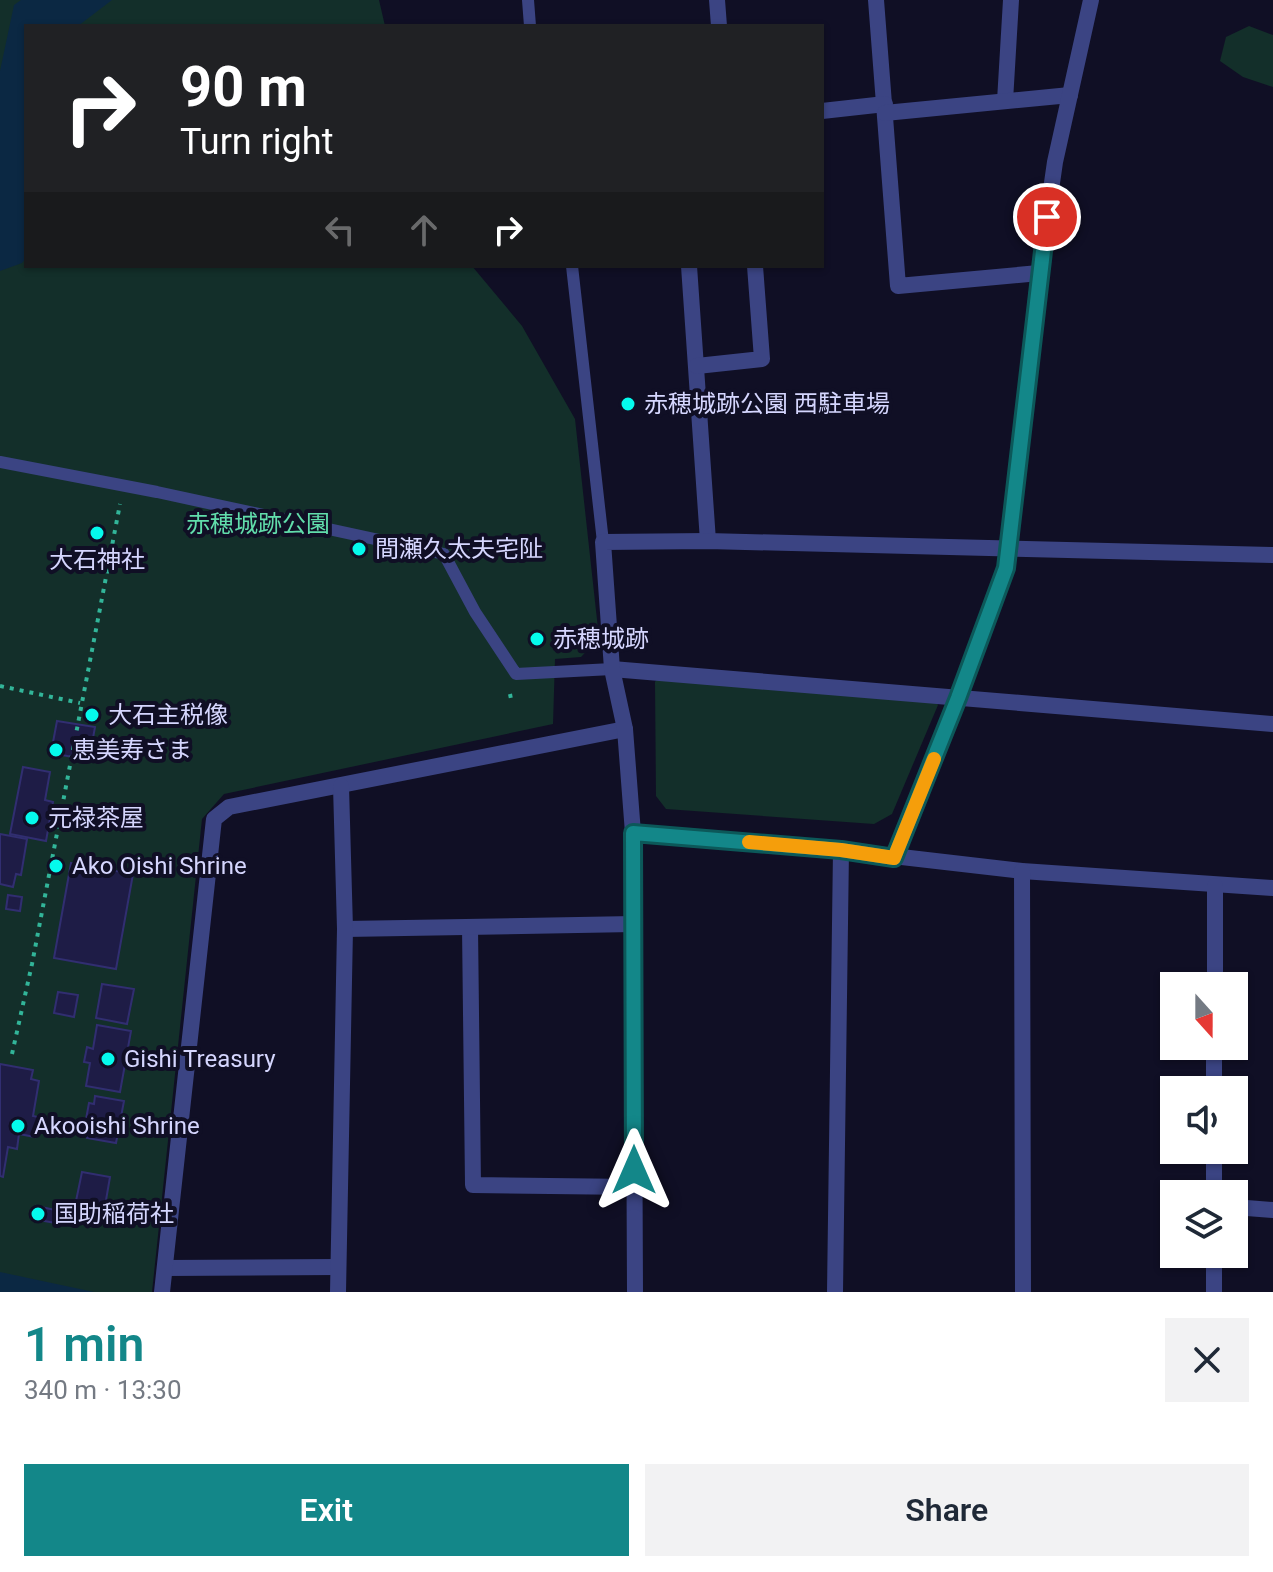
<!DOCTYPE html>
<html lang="en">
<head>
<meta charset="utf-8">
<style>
  :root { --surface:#fff; --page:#f2f2f3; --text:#1f2937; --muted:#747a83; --accent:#138789 }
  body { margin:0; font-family:Roboto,"Noto Sans JP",sans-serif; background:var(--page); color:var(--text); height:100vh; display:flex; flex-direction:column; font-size:30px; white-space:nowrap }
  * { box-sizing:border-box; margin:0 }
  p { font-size:26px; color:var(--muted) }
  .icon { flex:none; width:44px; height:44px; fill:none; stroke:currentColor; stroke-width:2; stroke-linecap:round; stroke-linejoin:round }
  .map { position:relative; height:1292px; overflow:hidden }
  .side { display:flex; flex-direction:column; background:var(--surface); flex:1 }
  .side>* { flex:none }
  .guide { position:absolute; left:24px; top:24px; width:800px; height:244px; border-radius:0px; box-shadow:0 2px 6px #0004; background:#202124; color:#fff; overflow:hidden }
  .needle { width:52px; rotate:159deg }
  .tools { position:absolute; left:1160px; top:972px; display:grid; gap:16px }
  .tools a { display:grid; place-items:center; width:88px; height:88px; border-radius:0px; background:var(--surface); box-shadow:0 2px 6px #0004; font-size:40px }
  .pin { position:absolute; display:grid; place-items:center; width:68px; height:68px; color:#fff; margin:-34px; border:4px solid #fff; border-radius:50%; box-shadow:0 2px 8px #0007 }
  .me { position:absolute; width:88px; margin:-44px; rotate:0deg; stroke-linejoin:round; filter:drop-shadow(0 0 6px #0008) }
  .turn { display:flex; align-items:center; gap:28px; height:168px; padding:0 24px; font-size:36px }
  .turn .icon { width:104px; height:104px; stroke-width:2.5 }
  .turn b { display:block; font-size:56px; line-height:68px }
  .lanes { display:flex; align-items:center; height:76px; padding:0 24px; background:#0003; justify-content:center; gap:40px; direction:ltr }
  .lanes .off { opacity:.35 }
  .round { display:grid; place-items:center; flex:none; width:84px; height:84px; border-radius:0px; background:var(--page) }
  .overview { display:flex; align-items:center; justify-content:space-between; height:136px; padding:0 24px }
  h1 { font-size:48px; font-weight:600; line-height:60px; color:var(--accent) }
  .button { display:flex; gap:16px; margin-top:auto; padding:16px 24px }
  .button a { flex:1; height:92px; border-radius:0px; background:var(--accent); color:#fff; font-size:32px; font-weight:600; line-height:92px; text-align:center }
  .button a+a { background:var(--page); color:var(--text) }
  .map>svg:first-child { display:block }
  .green { fill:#132f2a }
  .water { fill:#0b2843 }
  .building { fill:#1e1c46; stroke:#312e71; stroke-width:2 }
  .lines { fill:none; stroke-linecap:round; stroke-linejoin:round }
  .path { stroke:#32b599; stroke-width:4; stroke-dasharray:4 6; stroke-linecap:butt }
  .service { stroke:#3b4483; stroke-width:12 }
  .minor { stroke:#3b4483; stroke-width:16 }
  .route-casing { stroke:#0c5859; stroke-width:20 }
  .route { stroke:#138789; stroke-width:14 }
  .slow { stroke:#f59e0b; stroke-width:14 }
  .poi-dot { fill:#05faed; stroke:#100f25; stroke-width:3 }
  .labels { text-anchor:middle; stroke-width:8; stroke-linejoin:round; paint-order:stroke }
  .poi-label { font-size:24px; fill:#d5d6fe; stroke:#100f25; text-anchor:start }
  .park-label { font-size:24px; fill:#61ddab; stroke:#100f25 }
</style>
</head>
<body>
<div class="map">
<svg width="1273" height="1292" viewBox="0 0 1273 1292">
  <rect width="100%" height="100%" fill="#100f25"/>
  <!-- green -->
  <g class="green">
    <path d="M0 0H379L385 26H26V266H472L522 326 575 419 599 638 581 657 555 659 553 724 224 794 202 819 152 1292H0Z"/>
    <path d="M1249 26 1273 35V87L1243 77 1220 61 1226 37Z"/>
    <path d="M661 673 929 692 938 705 892 814 874 824 666 809 656 796 655 682Z"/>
  </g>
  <!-- water -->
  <g class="water">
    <path d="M21 0H112L78 26H26V258L22 263 0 271V71L14 5Z"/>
    <path d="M0 1272 94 1292H0Z"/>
  </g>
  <!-- building -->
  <g class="building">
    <path d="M57 721 95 727 89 760 51 753Z"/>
    <path d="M23 767 50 772 45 800 53 802 46 841 10 834Z"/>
    <path d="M0 834 27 839 21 875 16 874 13 887 0 884Z"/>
    <path d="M71 863 133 874 116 969 54 958Z"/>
    <path d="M8 895 22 897 20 911 6 909Z"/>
    <path d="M102 984 134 989 127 1024 96 1018Z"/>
    <path d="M58 992 78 995 74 1017 54 1013Z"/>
    <path d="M97 1025 131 1031 120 1092 86 1086 90 1063 84 1062 87 1047 93 1049Z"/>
    <path d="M0 1064 33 1070 31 1079 39 1081 33 1116 38 1117 35 1137 19 1134 17 1149 8 1147 3 1177 0 1176Z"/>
    <path d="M95 1096 124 1101 116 1143 87 1138 89 1131 84 1130 89 1103 94 1104Z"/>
    <path d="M82 1172 110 1177 105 1206 76 1201Z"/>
    <path d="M36 1206 70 1213 67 1225 33 1219Z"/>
  </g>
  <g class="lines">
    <!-- path -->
    <g class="path">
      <path d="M0 686 80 703"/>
      <path d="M510 694 511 699"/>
      <path d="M12 1054 32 964 120 504"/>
    </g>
    <!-- service -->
    <g class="service">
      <path d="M528 0 530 26"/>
      <path d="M572 266 603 542"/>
      <path d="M0 462 157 492 444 554 475 612 516 674 612 669"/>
    </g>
    <!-- minor -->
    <g class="minor">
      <path d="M717 0 719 26"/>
      <path d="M876 0 898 286 1039 273"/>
      <path d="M1005 101 1011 0"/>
      <path d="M822 111 885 104"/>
      <path d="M885 113 1070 95"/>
      <path d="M689 266 708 541"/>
      <path d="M697 366 762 359 755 266"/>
      <path d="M612 669 1273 724"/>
      <path d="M633 833 841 850 1022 871 1273 888"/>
      <path d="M894 858 958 698 1006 568 1039 273 1055 162 1091 0"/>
      <path d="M1022 871 1023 1292"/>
      <path d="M470 927 473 1185 634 1187"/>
      <path d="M345 929 634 924"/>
      <path d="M1215 986V886"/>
      <path d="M1214 1090V1046"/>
      <path d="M1214 1194V1150"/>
      <path d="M1234 1207 1273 1210"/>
      <path d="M165 1268 338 1267"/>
      <path d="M162 1292 214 819 229 807 625 729"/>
      <path d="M338 1292 345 929 341 786"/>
      <path d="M635 1292 633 833 625 729 612 669 603 542 708 541 1273 555"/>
      <path d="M835 1292 841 850"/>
      <path d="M1214 1292V1254"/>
    </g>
  </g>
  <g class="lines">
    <!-- route casing -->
    <g class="route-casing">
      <path id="route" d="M634 1170 633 833 841 850 894 858 958 698 1006 568 1047 217"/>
    </g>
    <!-- route -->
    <use href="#route" class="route"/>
    <!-- slow -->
    <path class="slow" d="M749 842 841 850 894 858 934 759"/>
  </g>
  <!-- markers -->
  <g class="poi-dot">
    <circle cx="628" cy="404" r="8"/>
    <circle cx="97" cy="533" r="8"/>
    <circle cx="359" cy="549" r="8"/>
    <circle cx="537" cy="639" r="8"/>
    <circle cx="92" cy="715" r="8"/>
    <circle cx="56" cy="750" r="8"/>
    <circle cx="32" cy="818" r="8"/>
    <circle cx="56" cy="866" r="8"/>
    <circle cx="108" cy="1059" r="8"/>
    <circle cx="18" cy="1126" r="8"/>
    <circle cx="38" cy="1214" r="8"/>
  </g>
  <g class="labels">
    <!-- poi labels -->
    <g class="poi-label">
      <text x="644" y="412">赤穂城跡公園 西駐車場</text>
      <text x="375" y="557">間瀬久太夫宅阯</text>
      <text x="97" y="568" text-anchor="middle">大石神社</text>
      <text x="553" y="647">赤穂城跡</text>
      <text x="108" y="723">大石主税像</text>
      <text x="72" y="758">恵美寿さま</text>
      <text x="48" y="826">元禄茶屋</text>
      <text x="72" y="874">Ako Oishi Shrine</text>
      <text x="124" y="1067">Gishi Treasury</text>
      <text x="34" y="1134">Akooishi Shrine</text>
      <text x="54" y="1222">国助稲荷社</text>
    </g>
    <!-- park labels -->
    <g class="park-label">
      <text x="258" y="532">赤穂城跡公園</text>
    </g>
  </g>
</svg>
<div class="tools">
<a><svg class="needle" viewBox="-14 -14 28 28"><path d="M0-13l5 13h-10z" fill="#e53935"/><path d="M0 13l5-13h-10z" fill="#747a83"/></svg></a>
<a><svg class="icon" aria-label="sound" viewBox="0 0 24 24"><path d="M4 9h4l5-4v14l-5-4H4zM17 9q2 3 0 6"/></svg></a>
<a><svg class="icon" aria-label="layers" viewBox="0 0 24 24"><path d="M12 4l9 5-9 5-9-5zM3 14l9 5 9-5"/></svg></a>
</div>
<div class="pin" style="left:1047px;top:217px;background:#d93025"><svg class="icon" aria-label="arrive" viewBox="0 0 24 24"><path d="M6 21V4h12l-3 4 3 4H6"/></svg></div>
<svg class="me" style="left:634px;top:1170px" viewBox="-20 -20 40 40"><path d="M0-17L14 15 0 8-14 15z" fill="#138789" stroke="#fff" stroke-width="4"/></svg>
<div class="guide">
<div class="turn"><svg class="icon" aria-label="right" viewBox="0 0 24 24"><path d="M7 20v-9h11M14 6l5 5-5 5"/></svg><div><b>90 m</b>Turn right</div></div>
<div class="lanes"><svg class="icon off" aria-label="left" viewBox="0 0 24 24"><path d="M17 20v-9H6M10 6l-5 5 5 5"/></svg><svg class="icon off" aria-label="ahead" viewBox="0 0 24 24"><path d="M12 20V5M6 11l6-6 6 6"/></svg><svg class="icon" aria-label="right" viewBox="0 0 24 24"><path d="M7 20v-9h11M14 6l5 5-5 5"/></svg></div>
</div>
</div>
<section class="side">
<div class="overview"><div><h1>1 min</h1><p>340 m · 13:30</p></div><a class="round"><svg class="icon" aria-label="close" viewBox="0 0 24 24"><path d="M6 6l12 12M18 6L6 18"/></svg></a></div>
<div class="button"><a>Exit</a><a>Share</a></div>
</section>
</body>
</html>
